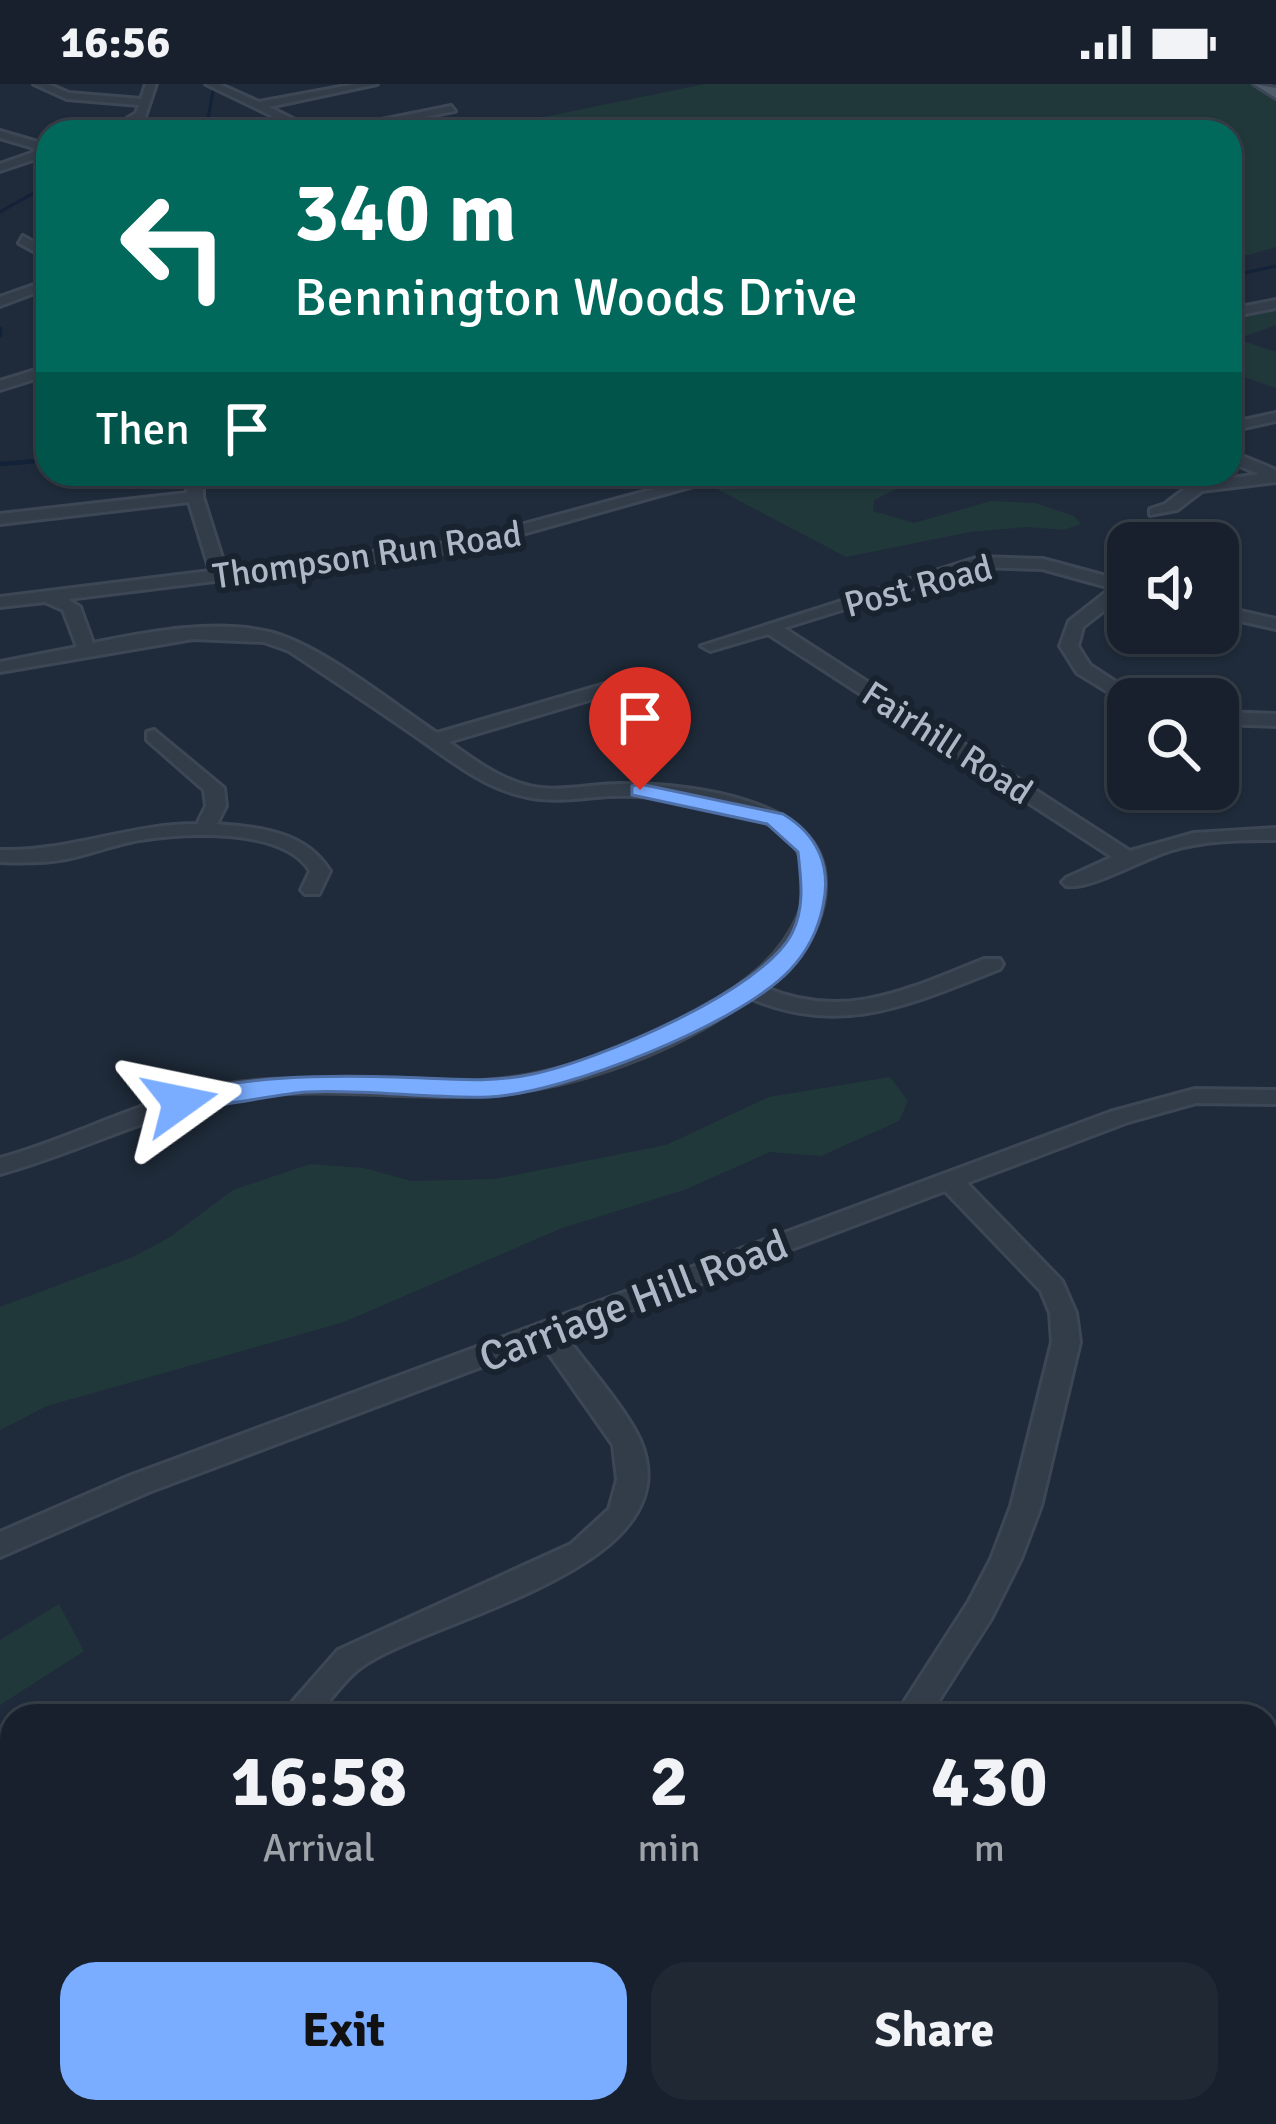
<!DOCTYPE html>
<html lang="en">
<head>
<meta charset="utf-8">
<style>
  :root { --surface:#17202c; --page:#202834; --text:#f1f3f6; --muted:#9ea3a9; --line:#363e48; --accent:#7aadff }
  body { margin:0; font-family:Signika,sans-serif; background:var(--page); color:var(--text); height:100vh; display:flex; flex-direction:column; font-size:45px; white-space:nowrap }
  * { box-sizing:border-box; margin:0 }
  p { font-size:39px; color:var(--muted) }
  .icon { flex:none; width:66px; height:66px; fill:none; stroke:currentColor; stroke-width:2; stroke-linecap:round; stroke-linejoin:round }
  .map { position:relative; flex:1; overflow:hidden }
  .sheet { position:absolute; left:0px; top:1620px; width:1278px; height:420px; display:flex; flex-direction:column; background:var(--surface); border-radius:36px 36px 0 0; box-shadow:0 3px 9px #0004,0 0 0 3px var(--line) }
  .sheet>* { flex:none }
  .top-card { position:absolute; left:36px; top:36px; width:1206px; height:366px; border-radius:36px; box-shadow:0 3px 9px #0004,0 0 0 3px var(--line); background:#00695c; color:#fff; overflow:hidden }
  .fabs { position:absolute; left:1107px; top:438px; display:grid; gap:24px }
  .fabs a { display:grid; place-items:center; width:132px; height:132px; border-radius:24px; background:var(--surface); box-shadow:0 3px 9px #0004,0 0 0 3px var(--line); font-size:60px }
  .pin { position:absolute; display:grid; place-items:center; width:102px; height:102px; color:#fff; margin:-123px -51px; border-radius:50% 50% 50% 0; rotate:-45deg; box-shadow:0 0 12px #0007 }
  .pin .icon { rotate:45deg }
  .me { position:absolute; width:132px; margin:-66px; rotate:78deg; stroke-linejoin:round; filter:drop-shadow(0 0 9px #0008) }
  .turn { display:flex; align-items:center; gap:42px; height:252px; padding:0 60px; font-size:54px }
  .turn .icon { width:156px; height:156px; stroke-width:2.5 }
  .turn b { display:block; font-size:84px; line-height:102px }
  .then { display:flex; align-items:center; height:114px; padding:0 60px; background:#0003; gap:24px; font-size:45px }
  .eta { display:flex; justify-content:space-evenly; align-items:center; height:204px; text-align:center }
  .eta b { font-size:72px; font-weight:700; line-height:84px }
  .button { display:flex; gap:24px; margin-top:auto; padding:24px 60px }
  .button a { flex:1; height:138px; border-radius:36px; background:var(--accent); color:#111; font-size:48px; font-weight:700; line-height:138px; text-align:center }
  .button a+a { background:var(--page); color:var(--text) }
  .status { display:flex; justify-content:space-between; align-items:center; height:84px; padding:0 60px; background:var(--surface); direction:ltr }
  .status svg { height:33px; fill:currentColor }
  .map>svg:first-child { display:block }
  .green { fill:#21383b }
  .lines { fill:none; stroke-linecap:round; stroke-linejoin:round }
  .stream-far1 { stroke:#132238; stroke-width:3 }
  .stream { stroke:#132238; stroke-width:4.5 }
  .minor-casing { stroke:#3d4654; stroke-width:6 }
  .major-casing { stroke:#3d4654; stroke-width:6 }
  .minor { fill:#333d4a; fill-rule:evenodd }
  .major { fill:#515c6b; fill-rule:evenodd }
  .route { fill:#7aadff; stroke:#4f70a6; stroke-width:3 }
  .labels { text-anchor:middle; stroke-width:12; stroke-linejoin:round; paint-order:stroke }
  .far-street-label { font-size:36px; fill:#aeb7c7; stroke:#19222f }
  .street-label { font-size:42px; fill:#aeb7c7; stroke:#19222f }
</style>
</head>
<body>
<div class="status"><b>16:56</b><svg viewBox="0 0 49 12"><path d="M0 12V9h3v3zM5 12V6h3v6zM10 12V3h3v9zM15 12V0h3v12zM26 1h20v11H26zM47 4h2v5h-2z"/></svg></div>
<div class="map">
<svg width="1276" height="2040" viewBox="0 0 1276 2040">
  <rect width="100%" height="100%" fill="#1f2b3a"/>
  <!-- green -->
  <g class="green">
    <path d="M705 0H1253L1276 14V163L1230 176V48H504L529 36Z"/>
    <path d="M1276 220V241L1237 255 1276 268V304L1244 293 1230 297V229Z"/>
    <path d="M728 390H927L874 416 873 427 914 439 991 417 1035 419 1074 432 1081 440 1063 446 1027 443 970 448 846 473 702 397Z"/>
    <path d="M890 993 908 1017 899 1037 821 1072 770 1068 684 1106 562 1144 344 1238 47 1322 0 1346V1223L133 1173 170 1153 233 1106 310 1080 364 1084 411 1097 496 1095 666 1061 769 1013Z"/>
    <path d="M59 1520 84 1567 0 1621V1556Z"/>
  </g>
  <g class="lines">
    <!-- stream-far1 -->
    <g class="stream-far1">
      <path d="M192 48 208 35 213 7 227 0"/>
      <path d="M0 128 48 101"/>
      <path d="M1230 192 1276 182"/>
    </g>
    <!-- stream -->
    <g class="stream">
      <path d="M0 245V251"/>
      <path d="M0 380 48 376"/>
      <path d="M331 390 464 399 506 390"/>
    </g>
    <!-- minor casing -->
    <g class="minor-casing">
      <g id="minor">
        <path d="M34 0H48L69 9 141 15 146 0H156L145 33 119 48H106L136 29 139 21 67 15Z"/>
        <path d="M206 0H219L259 18 356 0H377L269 23 319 48H305Z"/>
        <path d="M451 22 455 27 345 48H322Z"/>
        <path d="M0 47 48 61V71L0 87V80L40 66 0 54Z"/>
        <path d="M23 152 48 166V175L19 159Z"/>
        <path d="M48 196V204L0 222V213Z"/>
        <path d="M1276 216V224L1230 233V225Z"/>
        <path d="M48 282V291L0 306V297Z"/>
        <path d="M1276 329V337L1230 347V339Z"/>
        <path d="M1230 367 1276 386V398L1202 407 1177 426 1150 431V425L1165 420 1191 400 1259 390 1230 378Z"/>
        <path d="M187 390H203V413L226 486 461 457 710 390H736L462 467 68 515 80 523 93 559C149 548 213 535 269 548 320 560 392 619 437 649L612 598 662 596V604L613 609 449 658C473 675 499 695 529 702 559 709 590 700 620 700 684 700 822 712 825 796 827 840 799 878 764 903 845 938 908 905 984 875H1000L1003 880 1000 885C913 919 842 954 750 914 670 972 560 1011 461 1012 389 1013 315 1003 243 1013 158 1025 82 1068 0 1090V1074C73 1054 140 1016 215 1002 312 985 409 1007 505 995 574 987 641 958 701 925 741 903 779 876 798 833 809 807 808 769 784 750 745 719 658 710 609 712 578 714 549 720 519 711 483 702 454 679 424 658 380 627 334 597 289 567L264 558 193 555 0 588V578L77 563 63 526 45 518 0 523V513L210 487 189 418 0 440V430L187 409Z"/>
        <path d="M979 473 1043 475 1128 498V508L1083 543 1078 562 1090 581 1142 615H1128L1126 619 1077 589 1060 562 1069 537 1111 504 1042 485 980 483 784 544 1130 767 1194 749 1276 744V756C1241 756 1206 756 1172 766 1144 774 1091 806 1066 802L1062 798 1066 794 1112 773 768 550 710 567 701 562Z"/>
        <path d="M1218 522 1276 535V545L1218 532Z"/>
        <path d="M1218 628 1276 630V642L1218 640Z"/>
        <path d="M154 646 224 704 226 722 217 740C261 744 305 747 330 787L319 810H305L301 806 310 787C283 743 185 749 140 756 115 760 91 770 66 775 45 779 22 779 0 778V766C68 768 129 740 197 740L206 722 204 706 147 656V648Z"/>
        <path d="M1195 1005 1276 1006V1020L1196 1019 1128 1038 967 1099 1062 1197 1076 1229 1080 1258 1041 1422 1021 1475 991 1535 929 1632H895L969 1517 991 1475 1011 1422 1052 1258 1050 1229 1041 1207 945 1107 565 1251C586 1280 626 1325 640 1356 696 1486 430 1533 360 1584 344 1596 330 1617 316 1632H280L338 1566 571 1460 609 1425 617 1396 613 1361 542 1260 149 1408 0 1473V1448L129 1392 1110 1028Z"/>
        <path d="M12 2010V2028H33L28 2040H0V2016Z"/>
        <path d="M1276 2015V2040H1204L1209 2028H1266V2017Z"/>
        <path d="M553 2028H596L601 2040H558Z"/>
      </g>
    </g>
    <!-- major casing -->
    <g class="major-casing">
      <path id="major" d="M1254 0 1276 4V14Z"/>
    </g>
    <!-- minor -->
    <use href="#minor" class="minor"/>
    <!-- major -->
    <use href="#major" class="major"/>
  </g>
  <!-- route -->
  <path class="route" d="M640 700 783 730C817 750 832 782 823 822 818 847 808 867 790 886 738 941 565 1009 489 1013 429 1015 367 1005 306 1008 277 1010 189 1029 170 1024L166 1018 170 1012C245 992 319 991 396 993 441 994 488 1000 533 990 596 977 763 907 792 849 805 824 801 795 798 768L767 740 632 711V702Z"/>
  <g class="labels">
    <!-- far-street labels -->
    <g class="far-street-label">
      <text transform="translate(367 470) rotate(-8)" y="13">Thompson Run Road</text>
      <text transform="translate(918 501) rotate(-15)" y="13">Post Road</text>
      <text transform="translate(948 658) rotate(33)" y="13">Fairhill Road</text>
    </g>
    <!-- street labels -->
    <g class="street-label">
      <text transform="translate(633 1216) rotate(-21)" y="15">Carriage Hill Road</text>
    </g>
  </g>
</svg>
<div class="fabs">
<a><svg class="icon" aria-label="sound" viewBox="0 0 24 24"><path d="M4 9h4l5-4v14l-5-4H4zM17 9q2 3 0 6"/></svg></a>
<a><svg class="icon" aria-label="search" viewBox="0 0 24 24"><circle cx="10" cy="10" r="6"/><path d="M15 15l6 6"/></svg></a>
</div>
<div class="pin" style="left:640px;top:706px;background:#d93025"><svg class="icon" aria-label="arrive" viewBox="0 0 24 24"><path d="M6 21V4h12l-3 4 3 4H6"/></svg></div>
<svg class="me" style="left:180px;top:1018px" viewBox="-20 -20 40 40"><path d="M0-17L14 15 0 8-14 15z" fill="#7aadff" stroke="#fff" stroke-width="4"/></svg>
<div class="top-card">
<div class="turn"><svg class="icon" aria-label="left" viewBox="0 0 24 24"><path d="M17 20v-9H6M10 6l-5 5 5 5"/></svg><div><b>340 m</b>Bennington Woods Drive</div></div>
<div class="then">Then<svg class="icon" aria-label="arrive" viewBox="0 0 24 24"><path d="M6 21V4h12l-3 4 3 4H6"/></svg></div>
</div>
<section class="sheet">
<div class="eta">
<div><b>16:58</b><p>Arrival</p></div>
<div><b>2</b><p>min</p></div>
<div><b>430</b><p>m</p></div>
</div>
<div class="button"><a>Exit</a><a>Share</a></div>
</section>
</div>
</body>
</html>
